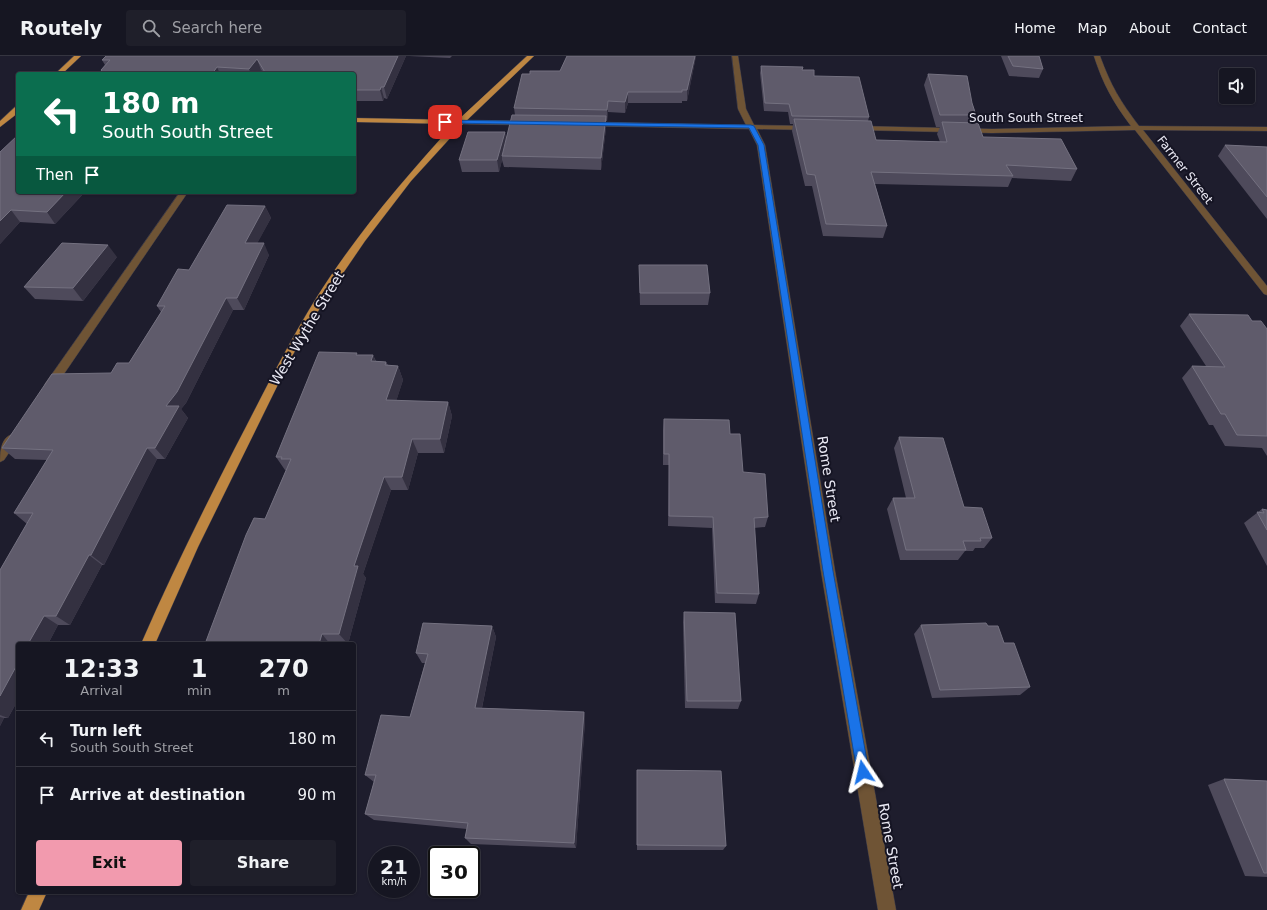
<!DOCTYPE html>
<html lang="en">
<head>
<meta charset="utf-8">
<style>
  :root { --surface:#161622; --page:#1f1f2a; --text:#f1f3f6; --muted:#9e9fa5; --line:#353540; --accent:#f29aae }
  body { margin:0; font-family:"DejaVu Sans",sans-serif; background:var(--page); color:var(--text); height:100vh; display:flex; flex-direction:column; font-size:15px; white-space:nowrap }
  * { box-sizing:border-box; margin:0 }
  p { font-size:13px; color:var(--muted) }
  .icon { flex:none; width:22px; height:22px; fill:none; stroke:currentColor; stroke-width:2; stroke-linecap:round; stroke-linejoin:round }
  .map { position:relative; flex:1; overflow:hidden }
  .sheet { position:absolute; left:16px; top:586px; width:340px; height:252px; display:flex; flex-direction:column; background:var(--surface); border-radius:4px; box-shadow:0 1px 3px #0004,0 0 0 1px var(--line) }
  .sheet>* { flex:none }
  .hud { position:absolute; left:16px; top:16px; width:340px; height:122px; border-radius:4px; box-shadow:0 1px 3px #0004,0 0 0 1px var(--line); background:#0b6e4f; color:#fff; overflow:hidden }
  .buttons { position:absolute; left:1219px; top:12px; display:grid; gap:8px }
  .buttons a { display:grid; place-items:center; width:36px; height:36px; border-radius:4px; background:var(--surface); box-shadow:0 1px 3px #0004,0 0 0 1px var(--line); font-size:20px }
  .speed { position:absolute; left:368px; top:790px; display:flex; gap:8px; font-size:20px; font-weight:700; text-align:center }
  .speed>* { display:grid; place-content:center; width:52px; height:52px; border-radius:50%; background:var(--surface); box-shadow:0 1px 3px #0004,0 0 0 1px var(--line); line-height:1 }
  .speed small { font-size:10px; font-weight:400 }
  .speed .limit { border:2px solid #111; border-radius:6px; background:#fff; color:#111 }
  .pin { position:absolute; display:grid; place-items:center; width:34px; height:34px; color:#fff; margin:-17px; border-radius:8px; box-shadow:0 2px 6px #0006 }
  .me { position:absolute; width:44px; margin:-22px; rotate:350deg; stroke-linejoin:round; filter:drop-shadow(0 0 3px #0008) }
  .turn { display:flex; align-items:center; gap:14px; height:84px; padding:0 20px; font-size:18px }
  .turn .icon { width:52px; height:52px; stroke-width:2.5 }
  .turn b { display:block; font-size:28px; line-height:34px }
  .then { display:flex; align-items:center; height:38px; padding:0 20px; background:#0003; gap:8px; font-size:15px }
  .eta { display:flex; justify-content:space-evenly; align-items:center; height:68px; text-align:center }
  .eta b { font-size:24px; font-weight:800; line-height:28px }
  .primary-button { display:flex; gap:8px; margin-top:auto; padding:8px 20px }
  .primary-button a { flex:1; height:46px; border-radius:4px; background:var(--accent); color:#111; font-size:16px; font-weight:800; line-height:46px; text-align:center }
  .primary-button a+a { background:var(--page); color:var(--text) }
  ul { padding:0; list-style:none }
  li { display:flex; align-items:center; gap:12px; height:56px; padding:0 20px; border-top:1px solid var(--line) }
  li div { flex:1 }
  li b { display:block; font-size:15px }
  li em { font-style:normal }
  header { display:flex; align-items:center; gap:24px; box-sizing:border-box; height:56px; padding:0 20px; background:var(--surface); border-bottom:1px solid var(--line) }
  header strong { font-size:19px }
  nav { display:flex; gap:22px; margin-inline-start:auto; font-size:14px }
  .search { width:280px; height:36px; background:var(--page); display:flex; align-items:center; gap:10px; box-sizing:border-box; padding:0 14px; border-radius:4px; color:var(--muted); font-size:15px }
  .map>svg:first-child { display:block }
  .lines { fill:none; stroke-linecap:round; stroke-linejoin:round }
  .minor-casing { stroke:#3b3a49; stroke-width:1 }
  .major-casing { stroke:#3b3a49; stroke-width:1 }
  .minor { fill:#6f5435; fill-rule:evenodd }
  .major { fill:#bf8742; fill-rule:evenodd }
  .wall { fill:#4e4a5b }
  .shaded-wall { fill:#343141 }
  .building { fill:#5f5b6b; stroke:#747180 }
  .route { fill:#1a73e8; stroke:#114b97 }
  .labels { text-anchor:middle; stroke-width:4; stroke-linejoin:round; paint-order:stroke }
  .far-street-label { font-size:12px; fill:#eae9f4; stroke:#151423 }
  .street-label { font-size:14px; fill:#eae9f4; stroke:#151423 }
</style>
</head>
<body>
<header>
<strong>Routely</strong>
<div class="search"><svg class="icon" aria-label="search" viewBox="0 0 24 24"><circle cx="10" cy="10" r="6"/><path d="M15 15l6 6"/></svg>Search here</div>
<nav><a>Home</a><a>Map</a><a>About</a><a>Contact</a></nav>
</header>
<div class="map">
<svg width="1267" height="854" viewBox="0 0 1267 854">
  <rect width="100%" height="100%" fill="#1e1d2d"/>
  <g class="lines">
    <!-- minor casing -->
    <g class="minor-casing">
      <g id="minor">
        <path d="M732 0H738L746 53 754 69 809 70 813 72 809 74 757 73 765 89 835 515 896 854H878L821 515 757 89 749 73 591 70 587 68 591 66 746 69 738 53Z"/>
        <path d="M1094 0H1100C1111 30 1120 45 1139 70L1267 71V75L1143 74 1267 230V239L1264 238 1135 74 992 77 857 74 853 72 857 70 992 73 1131 70C1113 46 1103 28 1094 0Z"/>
        <path d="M457 64 525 65 529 67 525 69 460 68H457Z"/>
        <path d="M180 136H188L53 334H45L44 331 45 328Z"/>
        <path d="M13 378 17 379 19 382 4 404 0 406C0 395 1 381 13 378Z"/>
      </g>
    </g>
    <!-- major casing -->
    <g class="major-casing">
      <g id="major">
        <path d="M74 0H81L62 18H55Z"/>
        <path d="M527 0H534L463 68 411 125 365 185 324 245 291 302 198 491 155 588H141C170 521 202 457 235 392 261 342 286 291 315 244 355 180 404 123 454 68L354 66V62L458 64Z"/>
        <path d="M15 51H18V57L0 71V65Z"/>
        <path d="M29 836H47L39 854H21Z"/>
      </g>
    </g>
    <!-- minor -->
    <use href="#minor" class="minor"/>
    <!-- major -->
    <use href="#major" class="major"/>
  </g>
  <!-- wall -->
  <g class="wall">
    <path d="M106 0H406L387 43 384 42 383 45H355L354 48V18H264L261 14 258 18H103L101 14 105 9 102 4Z"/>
    <path d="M409 0H452L450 2Z"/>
    <path d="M567 0H696L687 45H682V47H628L625 57 608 56 607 65H606V72L601 114 504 111 502 104 499 116H462L459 104 505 76 506 83 515 59 514 52 530 18 560 15Z"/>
    <path d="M1001 0H1039L1043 13 1039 22 1009 20Z"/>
    <path d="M761 10 802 14 814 20 869 61 868 65 876 84 940 86 937 78 940 71H936L924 29 928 18 972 47 976 59 973 66 983 81 1077 113 1071 125 1012 122 1008 131 875 128 887 170 883 182 823 180 812 130H805L792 75 793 68H790L788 56 764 55 760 17Z"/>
    <path d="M1225 89 1267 91V163L1218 100Z"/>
    <path d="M0 96 18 136H85L55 168 20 166 0 188Z"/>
    <path d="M265 150 271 162 257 187 269 199 244 254H233L186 347 181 353 188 362 165 403H157L104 509H102L70 569H58L48 588H18V644L8 662H4L0 670V514L27 468 14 457 47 404 15 403 2 392 111 317 129 307 161 256 157 250 189 214Z"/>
    <path d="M117 201 83 245 35 243 24 231Z"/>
    <path d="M639 209 710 237 708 249H640Z"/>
    <path d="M1189 258 1252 265 1267 273V400L1262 392 1225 390 1213 369H1209L1182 322 1192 310H1206L1180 270Z"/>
    <path d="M358 299H373L376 305 386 306 388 309 398 310 403 324 396 345 448 346 452 360 444 397H418L408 434H391L363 518 366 522 348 588H205L265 463 286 414H285L276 401Z"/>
    <path d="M664 363 730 378 743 416 768 461 765 471 754 472 759 538 756 548 715 547 712 472 668 470 669 409H663V374Z"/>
    <path d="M899 381 992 482 984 492H975L973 495H965L958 504H900L887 453 893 442H906L894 392Z"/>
    <path d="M1262 453 1267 454V510L1244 467Z"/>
    <path d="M684 556 741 645 738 653 685 652 683 566Z"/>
    <path d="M921 569 988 570 1004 587 1030 631 1020 639 932 642 914 578Z"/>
    <path d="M492 570 496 581 482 652 584 656 585 665 576 792 471 788 465 782 467 773 374 764 365 758 374 726 365 719 410 661 425 607H422L416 597Z"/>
    <path d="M637 714 726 790 723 794H637Z"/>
    <path d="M1224 723 1267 725V821L1245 820 1208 729Z"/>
  </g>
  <!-- shaded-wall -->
  <g class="shaded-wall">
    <path d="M398 0H406L387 43 384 31Z"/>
    <path d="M695 0H696L687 45V34Z"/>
    <path d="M257 3 261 14 258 18H251L249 13Z"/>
    <path d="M217 11 220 18H212Z"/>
    <path d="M381 31 384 42 383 45 380 34Z"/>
    <path d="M628 36V47L625 57V46Z"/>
    <path d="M354 40 355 45 354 48Z"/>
    <path d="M608 45V56L607 65V54Z"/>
    <path d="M606 60V72L601 114V102Z"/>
    <path d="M505 76 507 88 502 100V104L499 116 497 104Z"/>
    <path d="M66 136H85L55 168 47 156Z"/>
    <path d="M265 150 271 162 251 199 245 187Z"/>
    <path d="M11 154 20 166 0 188V165Z"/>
    <path d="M264 187 269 199 244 254 237 242Z"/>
    <path d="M108 189 117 201 83 245 73 232Z"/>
    <path d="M226 242 233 254 186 347 181 353 188 362 165 403 155 392 166 350Z"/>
    <path d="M373 299 379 314 371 305Z"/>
    <path d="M398 310 403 324 392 358 386 344Z"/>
    <path d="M448 346 452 360 444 397 440 383Z"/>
    <path d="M412 383 418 397 408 434 402 421Z"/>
    <path d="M147 392 157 403 104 509 91 499Z"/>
    <path d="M384 421 391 434 363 518 366 522 348 588 339 578 354 510Z"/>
    <path d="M89 499 102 509 70 569 56 560Z"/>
    <path d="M44 560 58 569 48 588H28Z"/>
    <path d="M492 570 496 581 480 661 475 652Z"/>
    <path d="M322 578 330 588H319Z"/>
    <path d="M18 607V644L8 662 0 659V640Z"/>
    <path d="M584 656 585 665 576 792 574 787Z"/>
    <path d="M0 661 4 662 0 670Z"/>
  </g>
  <!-- building -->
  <g class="building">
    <path d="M106 0H398L384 31H381L380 34H354V18H266L257 3 249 13 217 11 212 18H104L101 14 110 4H102Z"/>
    <path d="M567 0H695L687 34H682V36H628L625 46 608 45 607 54 514 52 522 18H530V15H560Z"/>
    <path d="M1008 0H1039L1043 13 1013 10Z"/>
    <path d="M761 10 803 11 802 14H814V20L859 21 869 61 792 60 789 48 765 47Z"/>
    <path d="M928 18 967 20 972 47 976 59H940Z"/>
    <path d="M512 59 606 60 601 102 502 100Z"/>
    <path d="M794 63 871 65 876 84 947 86 942 66 978 67 983 81 1061 83 1077 113 1006 109 1013 120 871 116 887 170 826 168 815 119 807 118Z"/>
    <path d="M468 76H505L497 104H459Z"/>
    <path d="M18 79V136H66L47 156 11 154 0 165V96Z"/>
    <path d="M1225 89 1267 91V141Z"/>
    <path d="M227 149 265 150 245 187H264L237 242H226L177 336 166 350H179L155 392H147L91 499H89L56 560H44L28 588H18V607L0 640V514L33 457H14L53 394 2 392 52 318 111 317 117 307H129L165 250H157L178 213 189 214Z"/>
    <path d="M62 187 108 189 73 232 24 231Z"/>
    <path d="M639 209H707L710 237H640Z"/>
    <path d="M1189 258 1248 259 1252 265H1261L1267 273V380L1237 379 1225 358H1221L1192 310 1225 311Z"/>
    <path d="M319 296 357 297 356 299H373L371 305 386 306 385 309 398 310 386 344 448 346 440 383H412L402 421H384L354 510H358L339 578H322L319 588H205L246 479 254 462 265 463 291 403H281L282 401H276Z"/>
    <path d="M664 363 729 364 730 378H740L743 416 765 418 768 461 754 462 759 538 717 537 713 461 669 460V398H664Z"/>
    <path d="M899 381 943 382 964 451 982 452 992 482H980L981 485H963L966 494H906L893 442H915Z"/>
    <path d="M1262 453 1267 454V474L1257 456 1264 457Z"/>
    <path d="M684 556 735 557 741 645H687Z"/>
    <path d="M423 567 492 570 475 652 584 656 574 787 465 782 468 767 365 758 376 719H365L381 659 410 661 428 598 416 597Z"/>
    <path d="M986 567 988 570H998L1004 587H1014L1030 631 940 634 921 569Z"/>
    <path d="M637 714 721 715 726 790 637 789Z"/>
    <path d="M1224 723 1267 725V817H1264Z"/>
  </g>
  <!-- route -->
  <path class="route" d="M443 64 751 69 754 70 764 89 833 515 869 716 867 720 863 721 859 720 857 716 823 515 758 89 749 72 445 67 442 66Z"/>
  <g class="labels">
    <!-- far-street labels -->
    <g class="far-street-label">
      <text x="1026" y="66">South South Street</text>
      <text transform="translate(1185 114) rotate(52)" y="4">Farmer Street</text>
    </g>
    <!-- street labels -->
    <g class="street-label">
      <text transform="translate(307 272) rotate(-59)" y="5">West Wythe Street</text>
      <text transform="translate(829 423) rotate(81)" y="5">Rome Street</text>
      <text transform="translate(891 790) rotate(80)" y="5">Rome Street</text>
    </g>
  </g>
</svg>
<div class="buttons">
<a><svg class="icon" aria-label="sound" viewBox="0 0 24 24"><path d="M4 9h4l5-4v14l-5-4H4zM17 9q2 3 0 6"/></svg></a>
</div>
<div class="speed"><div>21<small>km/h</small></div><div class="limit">30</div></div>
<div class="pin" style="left:445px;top:66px;background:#d93025"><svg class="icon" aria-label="arrive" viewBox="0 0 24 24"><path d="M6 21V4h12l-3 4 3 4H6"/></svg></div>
<svg class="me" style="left:863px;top:716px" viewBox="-20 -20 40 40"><path d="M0-17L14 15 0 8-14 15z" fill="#1a73e8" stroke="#fff" stroke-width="4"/></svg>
<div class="hud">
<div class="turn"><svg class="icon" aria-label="left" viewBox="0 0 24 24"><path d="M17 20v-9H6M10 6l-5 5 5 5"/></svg><div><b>180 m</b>South South Street</div></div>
<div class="then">Then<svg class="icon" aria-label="arrive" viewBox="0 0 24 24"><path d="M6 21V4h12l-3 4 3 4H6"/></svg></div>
</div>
<section class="sheet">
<div class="eta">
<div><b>12:33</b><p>Arrival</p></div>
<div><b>1</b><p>min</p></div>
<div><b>270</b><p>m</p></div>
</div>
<ul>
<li><svg class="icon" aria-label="left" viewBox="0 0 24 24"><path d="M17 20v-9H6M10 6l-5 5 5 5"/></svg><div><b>Turn left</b><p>South South Street</p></div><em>180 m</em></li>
<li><svg class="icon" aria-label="arrive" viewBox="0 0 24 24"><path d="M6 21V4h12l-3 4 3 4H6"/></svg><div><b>Arrive at destination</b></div><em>90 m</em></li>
</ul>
<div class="primary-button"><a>Exit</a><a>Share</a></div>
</section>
</div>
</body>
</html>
